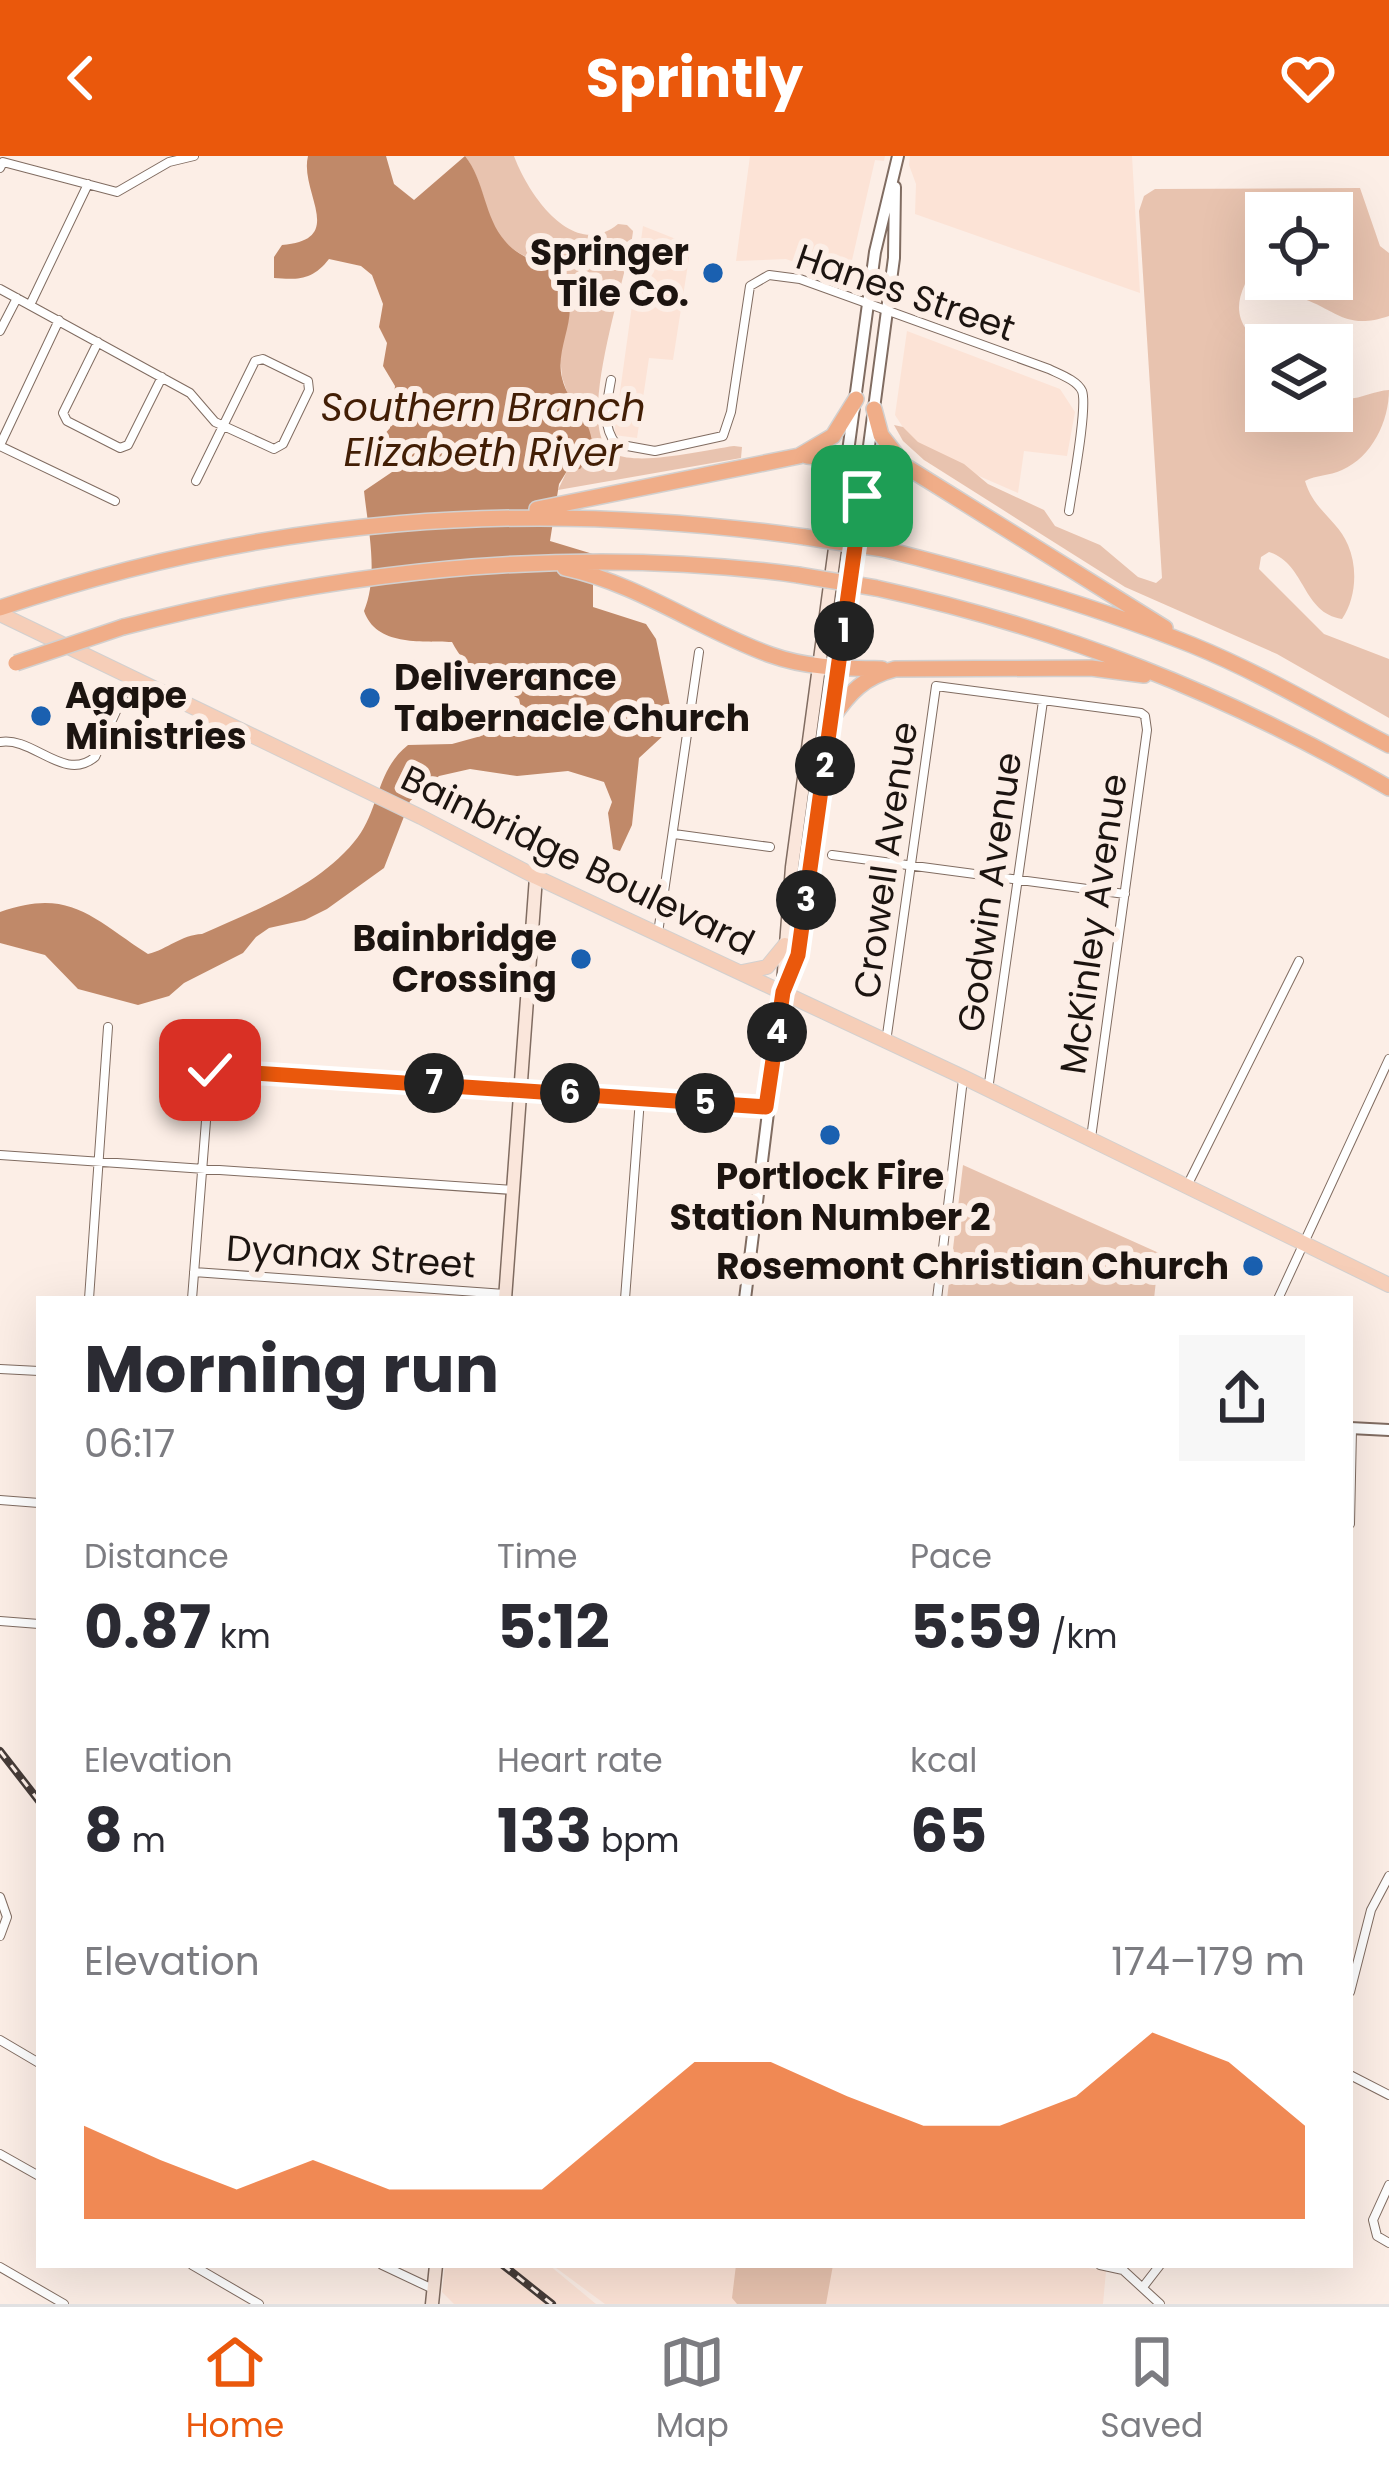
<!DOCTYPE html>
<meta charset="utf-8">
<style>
body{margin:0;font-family:Poppins,sans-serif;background:#f7f7f7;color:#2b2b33;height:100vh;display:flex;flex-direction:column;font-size:45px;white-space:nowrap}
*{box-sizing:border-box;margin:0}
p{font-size:39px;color:#7c7c81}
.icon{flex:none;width:66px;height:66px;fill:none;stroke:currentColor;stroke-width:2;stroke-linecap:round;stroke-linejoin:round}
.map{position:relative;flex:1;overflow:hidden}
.side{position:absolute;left:36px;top:1140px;width:1317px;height:972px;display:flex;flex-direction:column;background:#fff;border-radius:0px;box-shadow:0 12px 48px #0002}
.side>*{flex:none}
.controls{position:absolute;left:1245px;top:36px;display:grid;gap:24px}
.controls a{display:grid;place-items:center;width:108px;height:108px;border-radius:0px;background:#fff;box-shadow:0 12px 48px #0002;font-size:60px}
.pin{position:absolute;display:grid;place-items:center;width:102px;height:102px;color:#fff;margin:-51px;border-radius:24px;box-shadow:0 6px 18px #0006}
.km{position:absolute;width:60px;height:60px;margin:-30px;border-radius:50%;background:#222;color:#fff;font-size:33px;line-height:60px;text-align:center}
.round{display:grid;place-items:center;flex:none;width:126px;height:126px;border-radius:0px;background:#f7f7f7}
.headline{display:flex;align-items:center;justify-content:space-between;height:204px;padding:0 48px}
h1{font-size:66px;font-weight:700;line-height:90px}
.metrics{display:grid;grid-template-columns:repeat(3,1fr);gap:18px;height:204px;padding:12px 48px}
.metrics div{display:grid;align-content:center}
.metrics b{font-size:60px;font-weight:700}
.metrics small{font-size:33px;font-weight:400}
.metrics p{font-size:33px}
.chart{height:336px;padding:24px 48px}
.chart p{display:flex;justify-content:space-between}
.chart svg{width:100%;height:216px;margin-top:12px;fill:#ea580c;opacity:.7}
header{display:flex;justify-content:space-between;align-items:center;height:156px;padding:0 48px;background:#ea580c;color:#fff;font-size:54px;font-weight:700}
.dock{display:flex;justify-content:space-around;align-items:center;height:168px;border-top:3px solid #e1e1e2;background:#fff;font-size:33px;color:#7c7c81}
.dock a{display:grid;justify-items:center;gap:6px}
.dock .current{color:#ea580c}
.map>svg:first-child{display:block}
.built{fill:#fce3d6}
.green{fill:#e8c3af;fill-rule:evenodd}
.water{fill:#c08969}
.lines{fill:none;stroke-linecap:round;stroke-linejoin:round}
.minor-casing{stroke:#806c61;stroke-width:10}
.tertiary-casing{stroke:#806c61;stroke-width:14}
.secondary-casing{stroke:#806c61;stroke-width:15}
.primary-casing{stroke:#d2d0cf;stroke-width:16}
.motorway-casing{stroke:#d2d0cf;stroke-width:18}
.minor{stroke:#fff;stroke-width:8}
.tertiary{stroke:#fff;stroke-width:10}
.secondary{stroke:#fae6db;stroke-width:12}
.primary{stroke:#f6ceb8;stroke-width:14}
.motorway{stroke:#f0ad88;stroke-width:15}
.rail-casing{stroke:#463c38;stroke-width:8}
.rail{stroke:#fceee6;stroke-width:3;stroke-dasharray:9;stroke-linecap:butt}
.motorway-bridge-casing{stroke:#d2d0cf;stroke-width:18;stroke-linecap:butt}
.motorway-bridge{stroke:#f0ad88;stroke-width:15}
.route-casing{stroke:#fff;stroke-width:24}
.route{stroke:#ea580c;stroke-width:15}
.poi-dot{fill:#1a60b0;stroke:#fceee6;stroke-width:4.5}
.labels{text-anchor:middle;stroke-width:12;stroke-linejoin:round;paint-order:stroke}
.poi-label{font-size:36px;font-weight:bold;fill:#1c1410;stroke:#fceee6;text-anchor:end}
.street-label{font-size:36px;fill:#1c1410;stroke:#fceee6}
.water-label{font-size:39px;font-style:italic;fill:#421e05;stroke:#fceee6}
</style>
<header><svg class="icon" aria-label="back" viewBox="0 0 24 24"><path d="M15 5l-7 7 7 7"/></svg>Sprintly<svg class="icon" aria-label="heart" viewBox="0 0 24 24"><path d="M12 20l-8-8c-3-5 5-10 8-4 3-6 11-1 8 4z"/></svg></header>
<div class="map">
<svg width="1389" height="2148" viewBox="0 0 1389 2148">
<rect width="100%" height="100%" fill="#fceee6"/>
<path class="built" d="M750,0H885L884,5L875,4L847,126L786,103L736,105Z
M910,0H1132L1140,137L915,58L916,28L909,9Z
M643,70L691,89L673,204L649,202L637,282L614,279Z
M907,175L1060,233L1075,256L1067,300L1024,295L1018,337L917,293L895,259Z
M445,2109H549L596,2148H454L442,2136Z
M552,2109H1071L1106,2115L1103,2148H605Z"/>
<path class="green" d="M465,0H514C528,38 573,105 618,68L627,69L633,75C630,113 570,277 614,298C642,310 703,294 734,290L742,291L741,302L558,334L567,315L590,305L582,254L568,239L562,221L552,114C538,106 519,99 508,89C484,68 485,25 465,0Z
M1360,32L1380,90L1389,97V160C1347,174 1339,156 1304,143C1285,136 1264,133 1245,128C1231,158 1243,174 1266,195V255H1332V238C1351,250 1369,235 1389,234C1389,265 1372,301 1342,314C1329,320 1316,319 1305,325C1314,355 1337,363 1348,389C1358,412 1356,443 1342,463C1302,457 1306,408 1269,396L1261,401L1259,413L1324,478L1389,503V562L1277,498L1125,431L924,304L903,285L894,269L903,271L918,286L964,308L988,328L1044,354L1055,370L1100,389L1138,421L1156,427L1162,422L1139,55L1144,40L1155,33ZM1266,57H1332V123H1266Z
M963,1009L1159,1097L1154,1143H947Z
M736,2109H833L826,2148H737L732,2142Z"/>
<path class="water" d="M308,0H386L394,28L414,44L465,0C485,25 484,61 505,85C522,107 559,107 568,138C576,167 555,193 562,222C570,254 593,258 593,298L580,313L567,315L559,328L550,385L593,398V451L646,468L656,483L670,550L665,578L639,602L632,669L620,695L613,693L608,657L612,646L604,626L568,615L517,620L470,613L439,620L410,645L384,712L327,753L305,764L269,772L256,781L243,797L184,827L169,840L138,849L78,833L45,799L0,787V756C70,731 92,762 148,798C168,793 181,779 202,778C254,755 317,731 354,686C380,656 375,615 408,589L452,588L481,580L487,563L513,565L522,557L519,543C490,525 468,517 452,486C420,485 376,490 364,455C379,419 368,373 364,335L392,316L373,291L390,272L395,230L383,210L387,187L379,171L383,148L372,119L361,110L329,103C313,124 298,124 274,122V101L282,89C348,84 299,36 308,0Z"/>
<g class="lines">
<defs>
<path id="minor" d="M0,12L3,6L117,36L169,6L194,0
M0,133L190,237L215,266L274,293L283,288L309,234L308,225L263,203L255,205L196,325
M30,149L88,28
M0,175L17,142
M98,186L63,257L67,265L120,292L128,289L162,221
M611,224C607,247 601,269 616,288L655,295L723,280L731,256L750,130L769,119L800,123L1049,213C1059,218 1077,224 1082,235C1088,251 1072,334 1069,355
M0,289L59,164
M0,290L115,345
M0,586C33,580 64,627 95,601L131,523
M674,678L770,691
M832,699L1125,738
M658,777L699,496
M886,886L936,530L1141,557L1145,560L1147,574L1091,982
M988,934L1043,545
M0,999L512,1034
M1187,1030L1299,805
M194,1116L505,1138
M89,1143L108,871
M192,1143L210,914L766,951
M625,1143L640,943
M937,1143L963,923
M1278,1143L1389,903
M0,1213L39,1215
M0,1344L39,1347
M1350,1368L1352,1273
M0,1465L39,1468
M0,1741L7,1761L0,1780
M1350,1836L1371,1754L1389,1720
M0,1884L39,1907
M1350,1919L1389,1939
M0,1998L39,2020
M1389,2029L1373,2064L1377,2080L1389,2087
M192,2109L259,2148
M382,2109L433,2133
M1100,2109L1123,2114L1160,2148
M0,2111L64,2148
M1143,2131L1160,2109"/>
<path id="tertiary" d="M847,303L875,96L898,0
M867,305L894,102L895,31
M745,1143L783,835
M1350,1272L1389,1274"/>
<path id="secondary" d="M783,828L792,711L847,303
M783,835L798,799L867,305
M505,1143L536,721
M432,2148L436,2109"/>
<path id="primary" d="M0,458L421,661L536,721L963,921L1389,1129
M742,816L767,811L785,789"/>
<path id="motorway" d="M874,253L881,279L905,310L1165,472
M807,300L905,310
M537,353L799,300L833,280L856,243
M883,393C988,419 1092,449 1192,489C1261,517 1324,555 1389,589
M565,412C639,428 701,474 771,499C807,512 844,512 882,513
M876,432C1060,472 1225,537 1389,632
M0,452C266,361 527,342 805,381
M123,471C344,414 571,388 798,419
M832,562C850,536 864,521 895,513L1091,512L1144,519"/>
</defs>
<use href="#minor" class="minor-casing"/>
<use href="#tertiary" class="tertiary-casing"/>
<use href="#secondary" class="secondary-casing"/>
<use href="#primary" class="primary-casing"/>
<use href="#motorway" class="motorway-casing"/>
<use href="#minor" class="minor"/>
<use href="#tertiary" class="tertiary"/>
<use href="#secondary" class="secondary"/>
<use href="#primary" class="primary"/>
<use href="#motorway" class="motorway"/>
<defs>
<path id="rail" d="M0,1595L39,1645
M503,2109L552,2148"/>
</defs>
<use href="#rail" class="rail-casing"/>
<use href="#rail" class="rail"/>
<defs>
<path id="motorway-bridge" d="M805,381L883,393
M798,419L876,432
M16,507L123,471"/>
</defs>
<use href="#motorway-bridge" class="motorway-bridge-casing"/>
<use href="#motorway-bridge" class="motorway-bridge"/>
</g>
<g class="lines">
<defs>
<path id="route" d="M210,914L766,951L783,836L798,799L862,340"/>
</defs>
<use href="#route" class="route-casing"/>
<use href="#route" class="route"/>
</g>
<g class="poi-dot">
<circle cx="713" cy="117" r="12"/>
<circle cx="370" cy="542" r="12"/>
<circle cx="41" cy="560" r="12"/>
<circle cx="581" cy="803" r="12"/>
<circle cx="830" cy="979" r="12"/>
<circle cx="1253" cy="1110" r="12"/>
</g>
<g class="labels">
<g class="poi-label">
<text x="689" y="109">Springer<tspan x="689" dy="41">Tile Co.</tspan></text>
<text x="394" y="534" text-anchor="start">Deliverance<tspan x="394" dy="41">Tabernacle Church</tspan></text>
<text x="65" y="552" text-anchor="start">Agape<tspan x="65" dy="41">Ministries</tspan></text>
<text x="557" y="795">Bainbridge<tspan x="557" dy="41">Crossing</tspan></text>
<text x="830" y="1033" text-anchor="middle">Portlock Fire<tspan x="830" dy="41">Station Number 2</tspan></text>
<text x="1229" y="1123">Rosemont Christian Church</text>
</g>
<g class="street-label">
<text transform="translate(906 136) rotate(19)" y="13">Hanes Street</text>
<text transform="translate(578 704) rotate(26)" y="13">Bainbridge Boulevard</text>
<text transform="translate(885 704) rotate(-82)" y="13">Crowell Avenue</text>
<text transform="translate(989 736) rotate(-82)" y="13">Godwin Avenue</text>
<text transform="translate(1093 768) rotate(-82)" y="13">McKinley Avenue</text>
<text transform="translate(351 1100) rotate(4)" y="13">Dyanax Street</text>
</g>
<g class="water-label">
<text x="483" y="265">Southern Branch<tspan x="483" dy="45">Elizabeth River</tspan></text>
</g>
</g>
</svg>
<div class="controls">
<a><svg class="icon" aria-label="locate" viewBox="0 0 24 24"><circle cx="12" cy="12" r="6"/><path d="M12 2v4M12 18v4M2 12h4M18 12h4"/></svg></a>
<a><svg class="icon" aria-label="layers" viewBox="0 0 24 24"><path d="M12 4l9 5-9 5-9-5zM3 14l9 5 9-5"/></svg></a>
</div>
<div class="pin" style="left:862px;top:340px;background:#1e9e55"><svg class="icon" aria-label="arrive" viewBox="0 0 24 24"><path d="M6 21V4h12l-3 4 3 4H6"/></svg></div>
<div class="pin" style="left:210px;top:914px;background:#d93025"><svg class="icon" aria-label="check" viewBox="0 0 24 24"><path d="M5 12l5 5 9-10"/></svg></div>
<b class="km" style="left:844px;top:475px">1</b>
<b class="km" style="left:825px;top:610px">2</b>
<b class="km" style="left:806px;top:744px">3</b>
<b class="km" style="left:777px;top:876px">4</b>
<b class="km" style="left:705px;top:947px">5</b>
<b class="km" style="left:570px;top:937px">6</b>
<b class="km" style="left:434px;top:927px">7</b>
<section class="side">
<div class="headline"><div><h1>Morning run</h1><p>06:17</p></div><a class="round"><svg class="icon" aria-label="share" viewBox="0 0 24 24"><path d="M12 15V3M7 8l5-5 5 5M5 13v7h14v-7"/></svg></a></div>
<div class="metrics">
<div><p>Distance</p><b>0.87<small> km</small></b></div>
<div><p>Time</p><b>5:12</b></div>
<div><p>Pace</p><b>5:59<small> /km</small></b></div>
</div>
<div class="metrics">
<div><p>Elevation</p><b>8<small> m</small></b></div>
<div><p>Heart rate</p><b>133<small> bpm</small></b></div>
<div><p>kcal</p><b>65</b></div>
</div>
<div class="chart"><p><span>Elevation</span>174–179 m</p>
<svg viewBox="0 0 160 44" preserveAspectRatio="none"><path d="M0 44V25L10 32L20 38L30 32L40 38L50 38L60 38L70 25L80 12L90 12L100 19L110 25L120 25L130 19L140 6L150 12L160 25V44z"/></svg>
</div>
</section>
</div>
<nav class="dock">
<a class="current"><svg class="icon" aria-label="home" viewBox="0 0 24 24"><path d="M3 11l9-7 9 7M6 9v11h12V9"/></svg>Home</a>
<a><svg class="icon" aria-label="map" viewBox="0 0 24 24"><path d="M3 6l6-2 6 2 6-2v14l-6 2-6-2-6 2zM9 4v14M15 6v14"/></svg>Map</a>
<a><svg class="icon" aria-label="saved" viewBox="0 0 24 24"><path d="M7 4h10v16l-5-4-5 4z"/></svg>Saved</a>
</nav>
